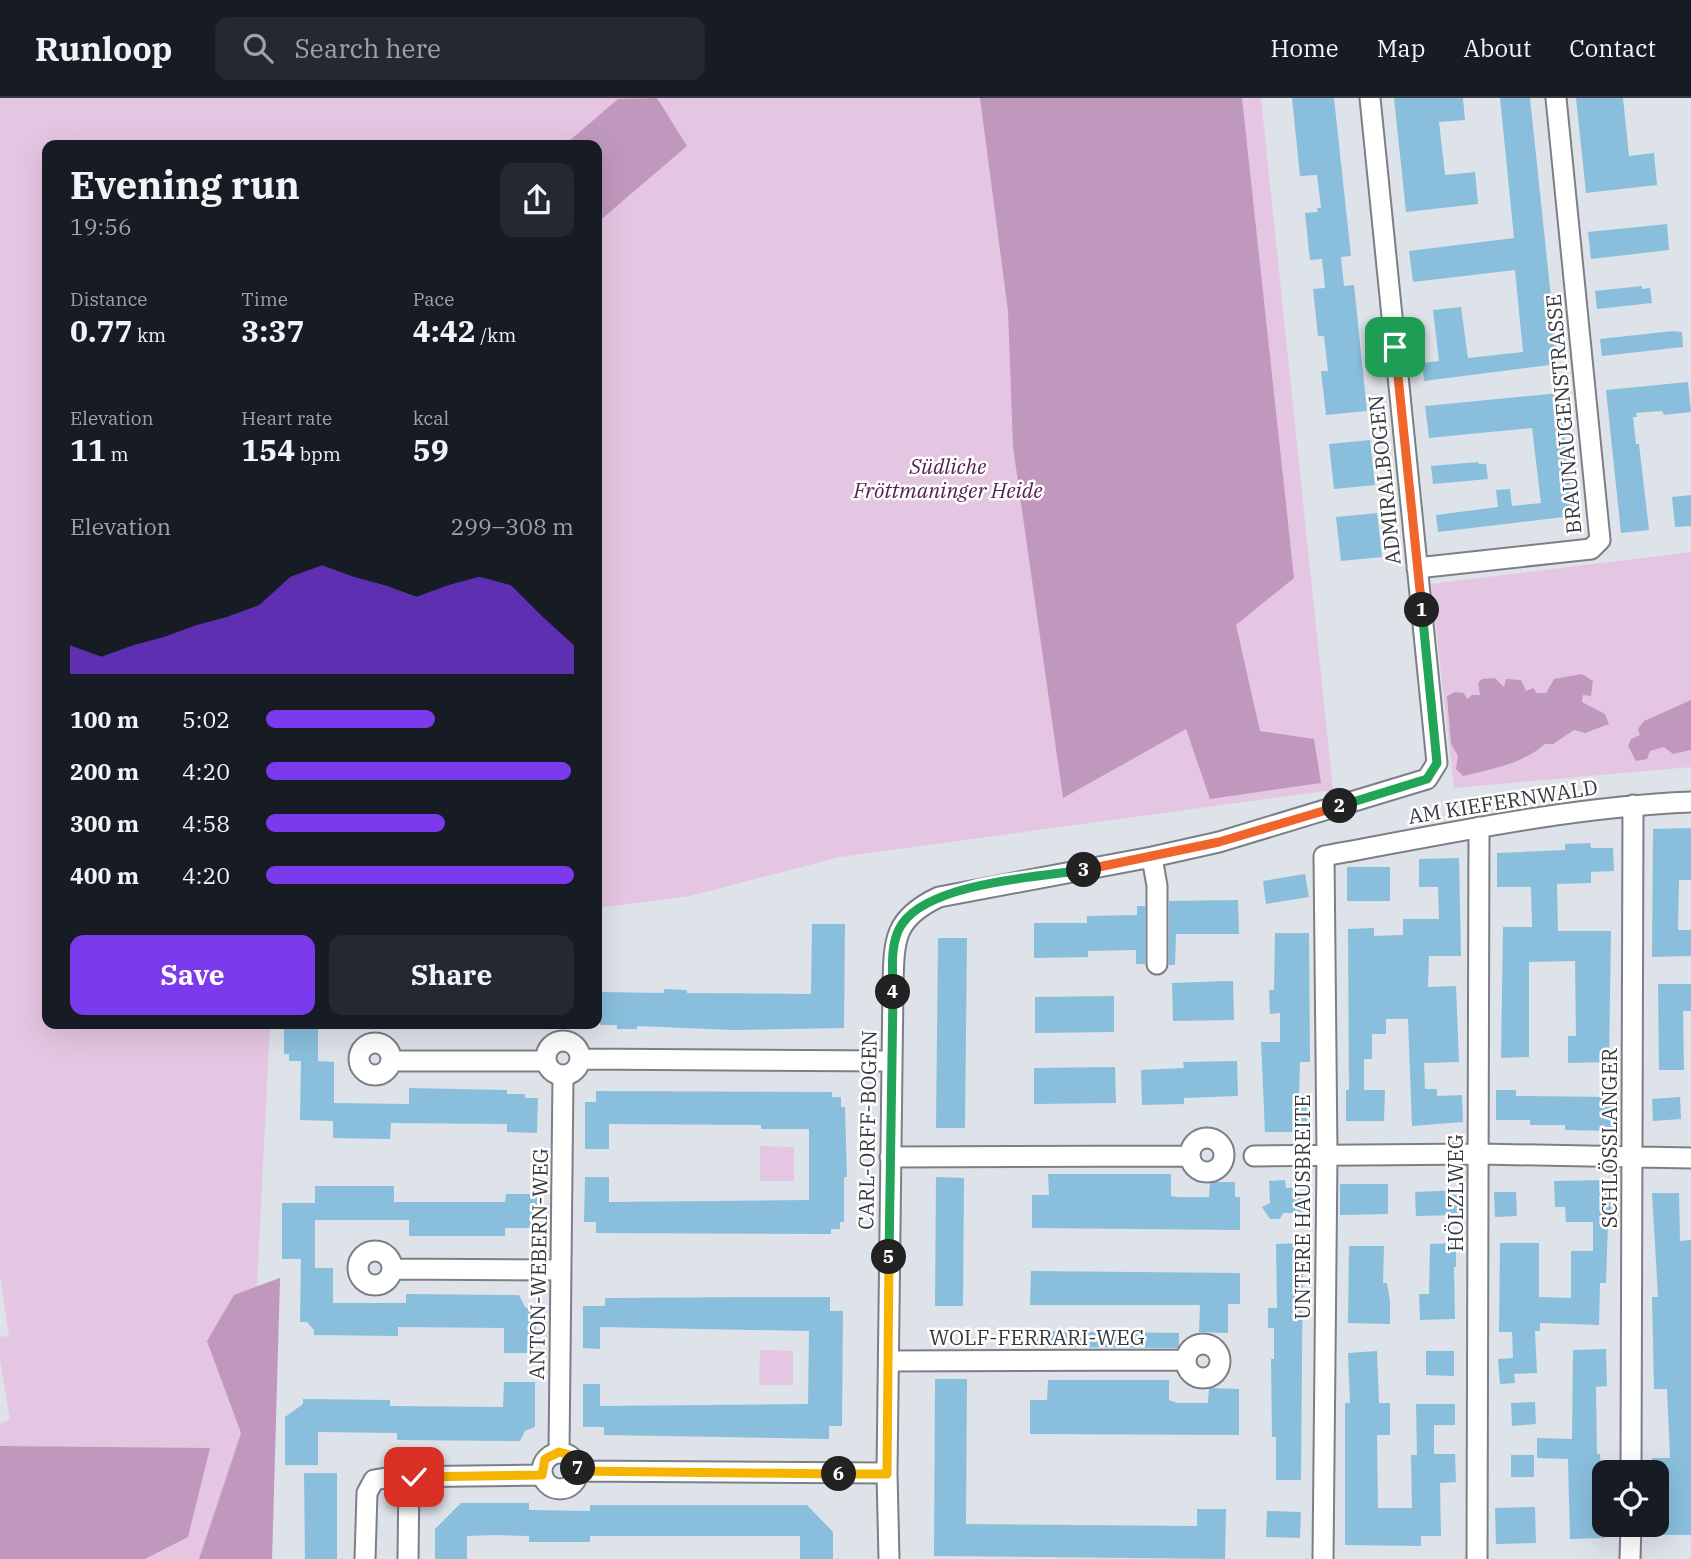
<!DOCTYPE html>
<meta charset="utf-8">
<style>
body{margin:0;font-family:"IBM Plex Serif",serif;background:#242831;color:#f1f3f6;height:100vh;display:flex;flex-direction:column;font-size:26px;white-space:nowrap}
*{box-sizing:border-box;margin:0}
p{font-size:23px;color:#9ea1a6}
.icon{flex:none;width:38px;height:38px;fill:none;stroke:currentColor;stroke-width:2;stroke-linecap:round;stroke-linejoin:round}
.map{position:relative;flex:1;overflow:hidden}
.details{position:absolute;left:42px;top:42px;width:560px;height:889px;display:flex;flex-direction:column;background:#171b24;border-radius:14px;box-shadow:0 7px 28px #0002}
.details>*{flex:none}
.tools{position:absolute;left:1592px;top:1362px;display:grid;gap:14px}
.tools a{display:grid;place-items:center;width:77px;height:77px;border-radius:14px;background:#171b24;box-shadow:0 7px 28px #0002;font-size:35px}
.pin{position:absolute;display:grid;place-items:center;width:60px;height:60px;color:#fff;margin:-30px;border-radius:14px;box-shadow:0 4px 10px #0006}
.km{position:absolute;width:35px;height:35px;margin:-18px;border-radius:50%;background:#222;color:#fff;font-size:19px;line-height:35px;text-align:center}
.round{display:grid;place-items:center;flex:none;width:74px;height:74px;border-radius:14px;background:#242831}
.head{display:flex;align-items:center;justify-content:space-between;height:119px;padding:0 28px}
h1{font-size:38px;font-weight:700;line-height:52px}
.metrics{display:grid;grid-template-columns:repeat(3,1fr);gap:10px;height:119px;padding:7px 28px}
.metrics div{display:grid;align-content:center}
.metrics b{font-size:30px;font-weight:700}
.metrics small{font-size:19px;font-weight:400}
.metrics p{font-size:19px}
.chart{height:196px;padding:14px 28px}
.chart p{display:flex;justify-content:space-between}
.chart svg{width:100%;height:126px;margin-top:7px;fill:#7c3aed;opacity:.7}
.cta{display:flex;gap:14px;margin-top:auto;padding:14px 28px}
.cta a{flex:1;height:80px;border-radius:14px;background:#7c3aed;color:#fff;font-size:28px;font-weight:700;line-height:80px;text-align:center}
.cta a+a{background:#242831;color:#f1f3f6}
ul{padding:0 28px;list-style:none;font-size:23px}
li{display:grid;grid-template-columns:112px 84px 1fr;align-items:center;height:52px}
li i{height:18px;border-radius:9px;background:#7c3aed}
header{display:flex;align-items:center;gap:42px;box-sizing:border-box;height:98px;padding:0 35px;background:#171b24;border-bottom:2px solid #363941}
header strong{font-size:33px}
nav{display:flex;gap:38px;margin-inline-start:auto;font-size:24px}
.search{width:490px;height:63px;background:#242831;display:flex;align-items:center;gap:18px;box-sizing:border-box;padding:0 24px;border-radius:14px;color:#9ea1a6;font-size:26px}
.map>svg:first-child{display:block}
.green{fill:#e5c6e2}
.forest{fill:#c198bd}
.building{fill:#89bfdd}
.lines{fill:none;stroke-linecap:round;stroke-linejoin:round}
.minor-casing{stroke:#7c7f86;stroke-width:23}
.minor{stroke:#fff;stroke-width:19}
.split-1-casing{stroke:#fff;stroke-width:14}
.split-2-casing{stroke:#fff;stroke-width:14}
.split-3-casing{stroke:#fff;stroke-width:14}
.split-4-casing{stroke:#fff;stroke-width:14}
.split-5-casing{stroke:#fff;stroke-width:14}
.split-6-casing{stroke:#fff;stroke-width:14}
.split-7-casing{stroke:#fff;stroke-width:14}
.split-8-casing{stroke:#fff;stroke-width:14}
.split-1{stroke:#f0652b;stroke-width:9}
.split-2{stroke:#22a559;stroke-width:9}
.split-3{stroke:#f0652b;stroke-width:9}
.split-4{stroke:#22a559;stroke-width:9}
.split-5{stroke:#22a559;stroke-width:9}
.split-6{stroke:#f5b400;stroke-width:9}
.split-7{stroke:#f5b400;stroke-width:9}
.split-8{stroke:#f5b400;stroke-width:9}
.labels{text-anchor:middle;stroke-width:5;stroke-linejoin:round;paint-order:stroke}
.street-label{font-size:21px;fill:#393a3d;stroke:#fff}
.park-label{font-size:21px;font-style:italic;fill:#521f4f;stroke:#fff}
</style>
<header>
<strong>Runloop</strong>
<div class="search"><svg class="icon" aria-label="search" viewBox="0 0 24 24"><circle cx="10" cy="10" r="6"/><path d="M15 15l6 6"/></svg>Search here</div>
<nav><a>Home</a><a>Map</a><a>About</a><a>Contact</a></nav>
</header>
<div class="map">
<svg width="1691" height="1461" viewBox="0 0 1691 1461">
<rect width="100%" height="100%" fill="#dee2e9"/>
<path class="green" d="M0,0H1261L1333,692L840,759L690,798L597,810V47H47V926H270L257,1188L280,1180L272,1461H0V1326L10,1321L0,1262V1238L9,1239L0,1178Z
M1691,454V669L1454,690L1431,486Z
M760,1048L794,1049V1083H760Z
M760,1252L793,1253V1287H759Z"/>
<path class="forest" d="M657,0L687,48L597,125V47H568L569,43L618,1Z
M980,0H1242L1294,480L1236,527L1260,633L1314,641L1321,685L1210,701L1186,631L1063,700L1013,349L1008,213Z
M1582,576L1593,583L1591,598L1583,597L1582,604L1605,616L1609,626L1585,635L1574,632L1553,646H1545C1522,666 1492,671 1463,678L1456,671L1458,658L1451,646L1447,598L1455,594L1464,595L1467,601L1472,597H1480L1478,585L1482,581L1495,580L1504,589L1506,581L1521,582L1526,593L1533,590L1537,595H1546L1554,581Z
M1691,602V652L1673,656L1664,649L1650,653L1647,661L1636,663L1628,648L1631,641L1640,637L1638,631L1644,623Z
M280,1180L272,1461H199L241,1335L207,1243L234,1197Z
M0,1348L210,1350L188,1439L145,1461H0Z"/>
<path class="building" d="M1292,0H1334L1351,158L1341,159L1344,188L1354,187L1367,313L1326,317L1321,273H1328L1324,238H1318L1313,191L1325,190L1322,161L1310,162L1305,115L1318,114L1317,110H1321L1317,77L1300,78Z
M1394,0H1463L1465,22L1439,24L1445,77L1475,74L1478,106L1406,114Z
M1500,0H1530L1558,266L1424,283L1422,265L1439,263L1433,212L1461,209L1468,260L1523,254L1515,172L1413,184L1409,153L1514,140Z
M1576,0H1623L1629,58L1654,55L1657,87L1586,95Z
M1667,126L1669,152L1591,161L1588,134Z
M1642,188V191L1650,190L1652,205L1597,211L1595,193Z
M1673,233L1682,234L1683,249L1602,258L1600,241Z
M1688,284L1691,314L1664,317L1662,313L1636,315L1637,319H1633L1636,346H1639L1649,432L1621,435L1606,292Z
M1560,295L1573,418L1438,434L1436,417L1498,409L1496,392L1510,391L1512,408L1541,405L1532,330L1429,340L1425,308Z
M1370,342L1375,387L1334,391L1329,346Z
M1478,364L1479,366H1486L1488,381L1433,386L1431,368Z
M1691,397V428L1675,429L1672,399Z
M1377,415L1382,459L1341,463L1336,419Z
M1691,730V782H1679L1678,832H1691V858L1652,859L1653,731Z
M1590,745L1591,750H1613L1614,773L1591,774V785L1557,786L1558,833H1611L1609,964L1568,965V938H1576L1575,863L1529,864V959L1501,960L1503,829H1532L1531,789H1497V755L1565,752V746Z
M1459,760L1461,858H1429L1428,889L1456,888L1459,964L1424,965L1425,991H1437V998L1462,997L1463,1024L1412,1028L1408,921H1386V936H1372V961H1364V992H1385L1384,1023H1346V992H1349L1348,831L1374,830V838L1403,837V821H1439L1438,789H1419V761Z
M1347,769H1390V803H1347Z
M1305,776L1309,799L1266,806L1263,783Z
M1238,802L1239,836H1176L1175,867H1169V803Z
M1137,808H1145V866H1136V852L1088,853V859L1034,860V825H1087V818L1137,817Z
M812,826H845L844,930L732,932L637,928V931H617V927H600V894L664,895V891L687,892V895L811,896Z
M1275,835H1309L1310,964H1300L1299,997H1309L1310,1024H1295V1034H1265L1261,944H1280V915L1270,916L1269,892H1274Z
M938,840H967L965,1030H936Z
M1226,883H1233L1234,922L1173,923L1172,885Z
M1658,886H1691V913H1683L1684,972H1659Z
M1114,898V934L1035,935V899Z
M284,926H318V963L334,964V1005L409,1006V990L507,992V996H525V1000H538L537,1035L507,1034V1026L391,1025L390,1041L333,1040V1023L300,1022L301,963H289V956H284Z
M1237,963L1238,998L1184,1000V1006L1142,1007L1141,972L1184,970L1183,964Z
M1115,969L1116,1005L1034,1006V970Z
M1496,992H1516V998L1613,999V1033L1565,1032V1027H1530V1022H1496Z
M596,993L832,994V999H841V1009H845L847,1079H844V1124H840V1131H831V1136L596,1135V1124H584L585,1079H609V1104L809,1102V1031H761V1027L609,1026V1051H585V1004H596Z
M1680,999L1681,1021L1653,1023L1652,1001Z
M1048,1076H1171V1098L1178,1099H1209L1210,1084H1235V1099H1240V1132L1032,1130V1097H1049Z
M936,1079L964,1080L963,1208H935Z
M1285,1082L1286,1090L1297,1089V1094H1308V1115H1283L1280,1121H1270L1262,1109L1270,1105L1269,1083Z
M1611,1082V1124H1608L1606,1185H1600L1599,1227L1540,1225V1233H1535L1537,1275L1514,1276L1515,1285L1500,1286L1498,1261L1513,1260L1512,1234H1499L1500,1145H1539V1199L1571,1200V1153H1593V1124H1566L1565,1109H1555L1554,1083Z
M1340,1086H1388V1116L1340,1117Z
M315,1088H394V1104H505L506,1096H537V1130H505V1138H409V1122H315V1170H333V1205H406V1196L519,1197L525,1209L536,1215V1255H504V1230L398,1229V1238L314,1237V1232L307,1224H300L301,1161H282V1105H315Z
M1460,1092L1461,1117L1416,1118L1415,1094Z
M1494,1094H1516L1517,1118L1495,1119Z
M1652,1095H1679L1680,1143L1691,1142V1437H1657V1374H1652V1360H1670L1667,1291H1654L1652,1199H1658Z
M1303,1145L1301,1382H1276V1339H1272L1271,1261H1274V1230H1268V1210H1277L1276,1146Z
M1456,1145V1169H1454L1455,1221L1420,1222L1419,1196H1429L1430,1146Z
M1349,1148H1384L1383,1185H1387L1390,1203V1226L1348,1225Z
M1031,1173L1240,1175V1206H1228V1235L1199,1234L1200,1207H1030Z
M760,1199H830V1213H843L842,1328H829V1341L604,1337V1329H583V1286H600V1308L808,1306L809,1233L600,1229V1251L583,1250V1208H605V1200Z
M1033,1233L1179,1235V1250L1032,1249Z
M1606,1251L1607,1288L1596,1289L1597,1356H1600L1605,1440L1570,1441L1568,1361L1537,1360V1340L1572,1341L1573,1252Z
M1377,1253L1379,1305H1390V1337H1377L1378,1410H1412L1411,1357H1417L1416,1306H1455V1327H1434V1356H1455L1456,1384L1440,1385L1441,1438H1421V1448L1345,1447V1305H1350L1348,1255Z
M1426,1253H1454V1278L1426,1277Z
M935,1281H967L966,1426L1197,1428V1411H1226L1225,1461L934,1458Z
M1048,1282H1169V1302L1177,1305H1208L1209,1290L1239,1291V1337L1030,1336V1302H1047Z
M504,1284H535V1329L525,1333L520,1343L397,1342V1335L318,1334V1367H285V1319L303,1306V1301L390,1302V1308L503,1309Z
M1535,1304L1536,1326L1512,1328L1511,1305Z
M1511,1357H1534V1379H1511Z
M304,1375H337V1461H305Z
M461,1405H529V1412L590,1413V1407H807L833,1434V1461H800V1438H590V1444H529V1438L495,1437L467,1438V1461H435V1431Z
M1535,1409L1536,1445L1496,1446L1495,1410Z
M1267,1413L1301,1414L1300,1440L1266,1439Z"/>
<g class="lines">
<defs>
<path id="minor" d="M1417,470L1591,451L1600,442L1556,0
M1152,759L1157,788V866
M546 960a17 17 0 1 1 34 0a17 17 0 1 1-34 0Z
M359 961a16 16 0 1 1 32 0a16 16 0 1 1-32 0Z
M581,961L891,963
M391,963H546
M1190 1057a17 17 0 1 1 34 0a17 17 0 1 1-34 0Z
M1254,1058L1479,1056L1691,1060
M890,1059L1190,1058
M358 1170a17 17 0 1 1 34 0a17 17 0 1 1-34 0Z
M392,1171L561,1172
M1186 1263a17 17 0 1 1 34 0a17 17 0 1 1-34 0Z
M889,1263L1186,1262
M559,1354L563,978
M542 1373a18 18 0 1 1 36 0a18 18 0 1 1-36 0Z
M578,1373L887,1375
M1631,1374L1633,707
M365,1461L367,1395L374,1382L392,1379L542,1377
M408,1461L409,1379
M889,1461L887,1375L893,887C894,841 894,820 939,799L1152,759L1219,744L1427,681L1437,665L1370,0
M1323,1461L1327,1056L1324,758C1445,736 1568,709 1691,704
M1477,1461L1479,729
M1630,1461L1631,1426"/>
</defs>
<use href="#minor" class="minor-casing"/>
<use href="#minor" class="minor"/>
</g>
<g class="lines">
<defs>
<path id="split-1" d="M1395,249L1422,512"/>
<path id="split-2" d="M1340,708L1427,681L1437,665L1422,512"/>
<path id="split-3" d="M1084,772L1219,744L1340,708"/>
<path id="split-4" d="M893,894C893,873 889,845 902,826C930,785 1036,779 1084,772"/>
<path id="split-5" d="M889,1159L893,894"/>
<path id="split-6" d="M839,1376H887L889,1159"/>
<path id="split-7" d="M578,1370V1373L839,1376"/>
<path id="split-8" d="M414,1379L542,1377L545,1361L559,1354L570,1357L578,1370"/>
</defs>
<use href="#split-1" class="split-1-casing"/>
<use href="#split-2" class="split-2-casing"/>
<use href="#split-3" class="split-3-casing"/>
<use href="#split-4" class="split-4-casing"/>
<use href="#split-5" class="split-5-casing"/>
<use href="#split-6" class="split-6-casing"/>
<use href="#split-7" class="split-7-casing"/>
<use href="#split-8" class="split-8-casing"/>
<use href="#split-1" class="split-1"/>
<use href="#split-2" class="split-2"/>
<use href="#split-3" class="split-3"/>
<use href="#split-4" class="split-4"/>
<use href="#split-5" class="split-5"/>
<use href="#split-6" class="split-6"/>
<use href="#split-7" class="split-7"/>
<use href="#split-8" class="split-8"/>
</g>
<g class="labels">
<g class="street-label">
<text transform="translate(1564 316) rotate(-95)" y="7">BRAUNAUGENSTRASSE</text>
<text transform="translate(1385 382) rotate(-96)" y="7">ADMIRALBOGEN</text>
<text transform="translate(1503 704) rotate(-9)" y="7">AM KIEFERNWALD</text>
<text transform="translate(868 1032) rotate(-89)" y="7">CARL-ORFF-BOGEN</text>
<text transform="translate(1610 1040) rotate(-90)" y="7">SCHLÖSSLANGER</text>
<text transform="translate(1456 1095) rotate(-90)" y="7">HÖLZLWEG</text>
<text transform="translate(1303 1109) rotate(-90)" y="7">UNTERE HAUSBREITE</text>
<text transform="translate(539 1166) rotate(-89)" y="7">ANTON-WEBERN-WEG</text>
<text x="1037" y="1247">WOLF-FERRARI-WEG</text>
</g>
<g class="park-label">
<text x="948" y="376">Südliche<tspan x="948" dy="24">Fröttmaninger Heide</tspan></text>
</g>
</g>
</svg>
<div class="tools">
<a><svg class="icon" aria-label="locate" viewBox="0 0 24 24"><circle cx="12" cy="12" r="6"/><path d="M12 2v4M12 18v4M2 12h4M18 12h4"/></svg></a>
</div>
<div class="pin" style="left:1395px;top:249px;background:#1e9e55"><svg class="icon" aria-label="arrive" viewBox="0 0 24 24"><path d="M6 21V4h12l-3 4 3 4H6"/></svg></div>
<div class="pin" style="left:414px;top:1379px;background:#d93025"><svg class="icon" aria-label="check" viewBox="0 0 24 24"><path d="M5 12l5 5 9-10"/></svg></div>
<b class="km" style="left:1422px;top:512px">1</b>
<b class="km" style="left:1340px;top:708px">2</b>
<b class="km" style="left:1084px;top:772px">3</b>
<b class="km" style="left:893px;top:894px">4</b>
<b class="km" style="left:889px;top:1159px">5</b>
<b class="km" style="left:839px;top:1376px">6</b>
<b class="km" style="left:578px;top:1370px">7</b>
<section class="details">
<div class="head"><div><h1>Evening run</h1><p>19:56</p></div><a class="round"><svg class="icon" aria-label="share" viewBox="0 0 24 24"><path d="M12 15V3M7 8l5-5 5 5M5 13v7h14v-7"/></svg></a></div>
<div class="metrics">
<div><p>Distance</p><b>0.77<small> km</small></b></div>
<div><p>Time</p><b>3:37</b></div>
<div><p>Pace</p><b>4:42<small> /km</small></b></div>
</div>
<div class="metrics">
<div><p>Elevation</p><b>11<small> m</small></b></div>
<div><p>Heart rate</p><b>154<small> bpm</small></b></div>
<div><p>kcal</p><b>59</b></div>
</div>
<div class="chart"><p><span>Elevation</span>299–308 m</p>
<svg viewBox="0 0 160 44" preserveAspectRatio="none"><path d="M0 44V34L10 38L20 34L30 31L40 27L50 24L60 20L70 10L80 6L90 10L100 13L110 17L120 13L130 10L140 13L150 24L160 34V44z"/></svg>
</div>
<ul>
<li><b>100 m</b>5:02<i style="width:55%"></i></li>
<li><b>200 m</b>4:20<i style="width:99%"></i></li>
<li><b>300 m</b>4:58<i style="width:58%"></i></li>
<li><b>400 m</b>4:20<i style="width:100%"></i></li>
</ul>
<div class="cta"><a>Save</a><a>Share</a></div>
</section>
</div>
